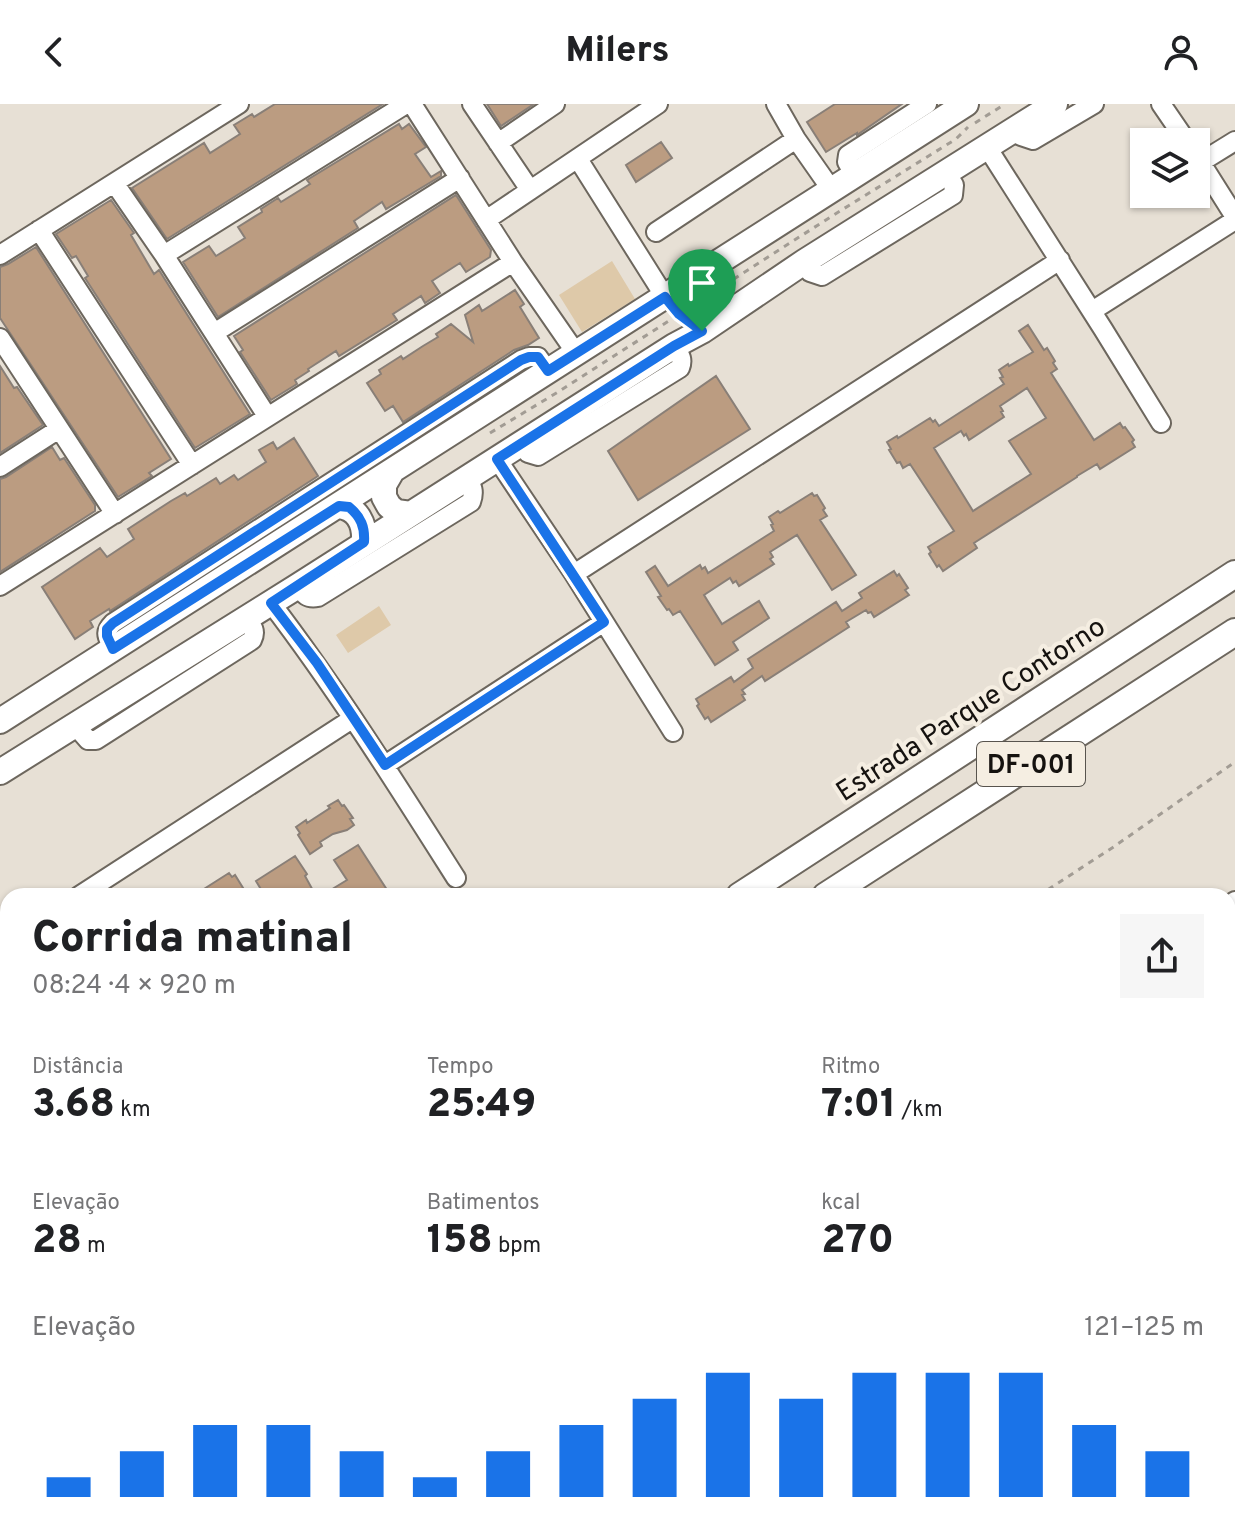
<!DOCTYPE html>
<html lang="pt">
<meta charset="utf-8">
<style>
body{margin:0;font-family:Overpass,sans-serif;background:#f6f6f6;color:#202124;height:100vh;display:flex;flex-direction:column;font-size:30px;white-space:nowrap}
*{box-sizing:border-box;margin:0}
p{font-size:26px;color:#757577}
.icon{flex:none;width:44px;height:44px;fill:none;stroke:currentColor;stroke-width:2;stroke-linecap:round;stroke-linejoin:round}
.map{position:relative;flex:1;overflow:hidden}
.sheet{position:absolute;left:0px;top:784px;width:1236px;height:650px;display:flex;flex-direction:column;background:#fff;border-radius:24px 24px 0 0;box-shadow:0 2px 6px #0004}
.sheet>*{flex:none}
.tools{position:absolute;left:1130px;top:24px;display:grid;gap:16px}
.tools a{display:grid;place-items:center;width:80px;height:80px;border-radius:0px;background:#fff;box-shadow:0 2px 6px #0004;font-size:40px}
.pin{position:absolute;display:grid;place-items:center;width:68px;height:68px;color:#fff;margin:-82px -34px;border-radius:50% 50% 50% 0;rotate:-45deg;box-shadow:0 0 8px #0007}
.pin .icon{rotate:45deg}
.round{display:grid;place-items:center;flex:none;width:84px;height:84px;border-radius:0px;background:#f6f6f6}
.overview{display:flex;align-items:center;justify-content:space-between;height:136px;padding:0 32px}
h1{font-size:44px;font-weight:800;line-height:60px}
.stats{display:grid;grid-template-columns:repeat(3,1fr);gap:12px;height:136px;padding:8px 32px}
.stats div{display:grid;align-content:center}
.stats b{font-size:40px;font-weight:800}
.stats small{font-size:22px;font-weight:400}
.stats p{font-size:22px}
.chart{height:224px;padding:16px 32px}
.chart p{display:flex;justify-content:space-between}
.chart svg{width:100%;height:144px;margin-top:8px;stroke:#1a73e8;stroke-width:6}
header{display:flex;justify-content:space-between;align-items:center;height:104px;padding:0 32px;background:#fff;font-size:36px;font-weight:800}
.map>svg:first-child{display:block}
.green{fill:#dec9a9}
.building{fill:#bb9c81;stroke:#897f77;stroke-width:2;fill-rule:evenodd}
.lines{fill:none;stroke-linecap:round;stroke-linejoin:round}
.minor-casing{stroke:#6d675e;stroke-width:22}
.major-casing{stroke:#6d675e;stroke-width:28}
.highway-casing{stroke:#6d675e;stroke-width:30}
.path{stroke:#a29c94;stroke-width:3;stroke-dasharray:6 6;stroke-linecap:butt}
.minor{stroke:#fff;stroke-width:18}
.major{stroke:#fff;stroke-width:24}
.highway{stroke:#fff;stroke-width:26}
.route-casing{stroke:#fff;stroke-width:16}
.route{stroke:#1a73e8;stroke-width:10}
.labels{text-anchor:middle;stroke-width:8;stroke-linejoin:round;paint-order:stroke}
.shield{fill:#f5eee2;stroke:#58544e;stroke-width:2}
.shield-label{font-size:26px;font-weight:bold;fill:#15120f}
.street-label{font-size:28px;fill:#15120f;stroke:#f5eee2}
</style>
<header><svg class="icon" aria-label="back" viewBox="0 0 24 24"><path d="M15 5l-7 7 7 7"/></svg>Milers<svg class="icon" aria-label="person" viewBox="0 0 24 24"><circle cx="12" cy="8" r="4"/><path d="M4 21q1-7 8-7t8 7"/></svg></header>
<div class="map">
<svg width="1235" height="1433" viewBox="0 0 1235 1433">
<rect width="100%" height="100%" fill="#e7e0d5"/>
<path class="green" d="M612,157L635,195L582,228L559,191Z
M379,502L391,521L348,549L336,531Z"/>
<path class="building" d="M275,0H383L167,135L132,84L204,39L210,49L240,30L234,21L252,10L254,13Z
M487,0H534L501,22Z
M835,0H902L857,31V29L826,48L807,18Z
M399,20L402,25L409,20L426,43L415,50L431,73L441,67V72L386,105L382,98L354,117L358,124L218,213L183,158L209,142L216,152L245,134L238,123L262,108L261,105L278,94L281,98L310,80L307,76Z
M661,38L672,54L636,78L626,61Z
M456,91L491,146L490,153L466,168L460,159L432,177L440,189L425,199L421,192L393,210L397,216L339,252L336,247L308,265L309,267L295,276L297,280L271,296L240,248L243,246L234,232Z
M111,96L134,129L131,131L154,170L159,166L250,310L195,344L85,174L88,172L76,152L72,154L56,130Z
M36,143L171,355L149,369L152,372L118,393L0,214V163L8,160Z
M515,186L524,200L520,203L539,234L528,241L514,246L403,318L393,302L385,307L367,279L381,270L379,266L401,252L403,255L423,242L438,233L436,230L451,220L473,238L465,211L479,201L482,207Z
M1028,221L1044,246L1047,244L1055,257L1053,259L1057,265L1051,269L1094,336L1120,319L1123,324L1125,323L1134,336L1132,338L1135,343L1100,365L1097,360L1077,372V373L974,439L977,444L943,467L939,461L937,463L929,450L931,448L928,443L954,427L910,360L903,364L900,358L897,359L889,346L891,345L887,338L897,332L898,334L930,314L933,318L935,316L939,322L1004,280L1000,274L1003,273L999,266L1008,260L1009,262L1033,248L1019,227ZM1027,284L1046,314L1009,337L1031,370L973,407L934,344L961,327L964,332L966,330L969,336L1004,313L1001,308L1003,307L1000,302Z
M0,262L14,284L17,283L43,321L0,349Z
M716,272L750,325L638,396L608,347Z
M294,334L318,372L110,507L109,505L90,517L93,523L75,535L42,483L100,444L107,453L134,435L128,425L171,397L185,389L187,392L216,374L220,380L234,371L238,376L266,358L259,346L273,338L277,345Z
M52,343L60,356L64,354L95,401V407L0,468V375L6,373Z
M812,389L814,392L817,391L825,404L823,406L827,412L820,416L856,471L832,486L797,431L770,448L773,453L770,455L774,460L739,482L736,477L733,479L730,474L704,491L722,520L759,497L769,514L733,538L738,546L715,561L680,507L673,511L669,505L667,506L658,493L661,492L646,468L655,462L668,482L700,461L702,465L705,463L708,469L774,427L771,421L773,420L769,413L778,407L780,409Z
M894,467L897,472L899,470L908,484L905,486L909,491L874,513L871,508L868,509L866,506L846,518L849,523L765,577L762,572L742,586L745,590L742,591L745,596L711,618L708,613L705,615L697,602L699,600L696,595L731,573L734,578L753,564L748,555L836,498L842,507L862,494L859,489Z
M338,696L342,702L344,701L353,714L350,715L354,721L347,726L333,730L320,738L322,742L310,750L298,731L300,729L296,723L306,716L307,719L330,704L328,702Z
M358,741L391,792H321L347,776L334,756Z
M295,752L307,770L305,772L316,792H265L256,777Z
M229,769L232,773L235,771L248,792H193Z"/>
<g class="lines">
<defs>
<path id="minor" d="M412,0L513,158L576,249
M472,0L530,86
M776,0L796,35L831,85
M1161,0L1187,38
M1017,23L1021,32L1033,36L1094,0
M498,39L555,0
M987,43L1103,225L1161,319
M1196,51L1235,113
M578,55L665,193
M1201,58L1235,37
M854,70L847,58L848,51L927,0
M115,80L164,151L267,312
M486,116L658,0
M39,126L192,361
M656,128L796,35
M0,151L239,0
M164,151L406,0
M804,158L810,168L822,172L953,91L954,81L946,69
M1092,207L1235,116
M214,229L460,74
M0,234L115,410
M521,339L528,349L538,352L680,264C684,254 679,250 674,242
M497,355L574,470L673,628
M0,363L59,325
M574,470L1060,156
M0,482L513,158
M298,482C304,491 307,495 318,493L471,398C475,387 472,382 467,373
M271,499C338,587 397,681 456,774
M113,545C108,533 103,529 113,519L521,256L529,253H538L548,267
M74,620L88,636H96L252,536C257,526 252,522 245,514
M385,661L604,518
M79,792L352,615
M1228,802L1235,797
M0,844L8,838
M1228,897L1235,908
M1228,967L1235,963
M1228,1289L1235,1299
M0,1352L8,1350
M97,1426L102,1433
M500,1426L505,1433
M636,1426L640,1433
M835,1426L840,1433
M1201,1426L1205,1433
M75,1433L86,1426
M166,1433L176,1426
M352,1433L363,1426
M560,1433L572,1426
M758,1433L769,1426
M942,1433L952,1426
M1122,1433L1133,1426"/>
<path id="major" d="M391,369L384,381V393L389,402L396,408L411,410
M339,402C358,404 365,420 364,438
M0,617L966,0
M0,668L298,482L674,242L702,227L804,158L1055,0
M0,1254H8
M0,1311L8,1319"/>
<path id="highway" d="M740,792L1235,470
M826,792L1235,528
M0,1278L8,1272
M0,1339L8,1334"/>
</defs>
<use href="#minor" class="minor-casing"/>
<use href="#major" class="major-casing"/>
<use href="#highway" class="highway-casing"/>
<path class="path" d="M975,19L1005,0
M490,329L558,288L832,112L956,35L968,23
M1038,792L1112,744L1235,658"/>
<use href="#minor" class="minor"/>
<use href="#major" class="major"/>
<use href="#highway" class="highway"/>
</g>
<g class="lines">
<defs>
<path id="route" d="M665,193L679,210L702,227L674,242L497,355L604,518L385,661L317,559L271,499L364,438C365,423 361,413 349,403L339,402L113,545L107,532V525L113,519L521,256L529,253H538L548,267Z"/>
</defs>
<use href="#route" class="route-casing"/>
<use href="#route" class="route"/>
</g>
<g class="labels">
<rect class="shield" x="977" y="638" width="108" height="44" rx="6"/>
<g class="shield-label">
<text x="1031" y="669">DF-001</text>
</g>
<g class="street-label">
<text transform="translate(970 604) rotate(-33)" y="10">Estrada Parque Contorno</text>
</g>
</g>
</svg>
<div class="tools">
<a><svg class="icon" aria-label="layers" viewBox="0 0 24 24"><path d="M12 4l9 5-9 5-9-5zM3 14l9 5 9-5"/></svg></a>
</div>
<div class="pin" style="left:702px;top:227px;background:#1e9e55"><svg class="icon" aria-label="arrive" viewBox="0 0 24 24"><path d="M6 21V4h12l-3 4 3 4H6"/></svg></div>
<section class="sheet">
<div class="overview"><div><h1>Corrida matinal</h1><p>08:24 · 4 × 920 m</p></div><a class="round"><svg class="icon" aria-label="share" viewBox="0 0 24 24"><path d="M12 15V3M7 8l5-5 5 5M5 13v7h14v-7"/></svg></a></div>
<div class="stats">
<div><p>Distância</p><b>3.68<small> km</small></b></div>
<div><p>Tempo</p><b>25:49</b></div>
<div><p>Ritmo</p><b>7:01<small> /km</small></b></div>
</div>
<div class="stats">
<div><p>Elevação</p><b>28<small> m</small></b></div>
<div><p>Batimentos</p><b>158<small> bpm</small></b></div>
<div><p>kcal</p><b>270</b></div>
</div>
<div class="chart"><p><span>Elevação</span>121–125 m</p>
<svg viewBox="0 0 160 44" preserveAspectRatio="none"><path d="M5 44V38M15 44V30M25 44V22M35 44V22M45 44V30M55 44V38M65 44V30M75 44V22M85 44V14M95 44V6M105 44V14M115 44V6M125 44V6M135 44V6M145 44V22M155 44V30"/></svg>
</div>
</section>
</div>
